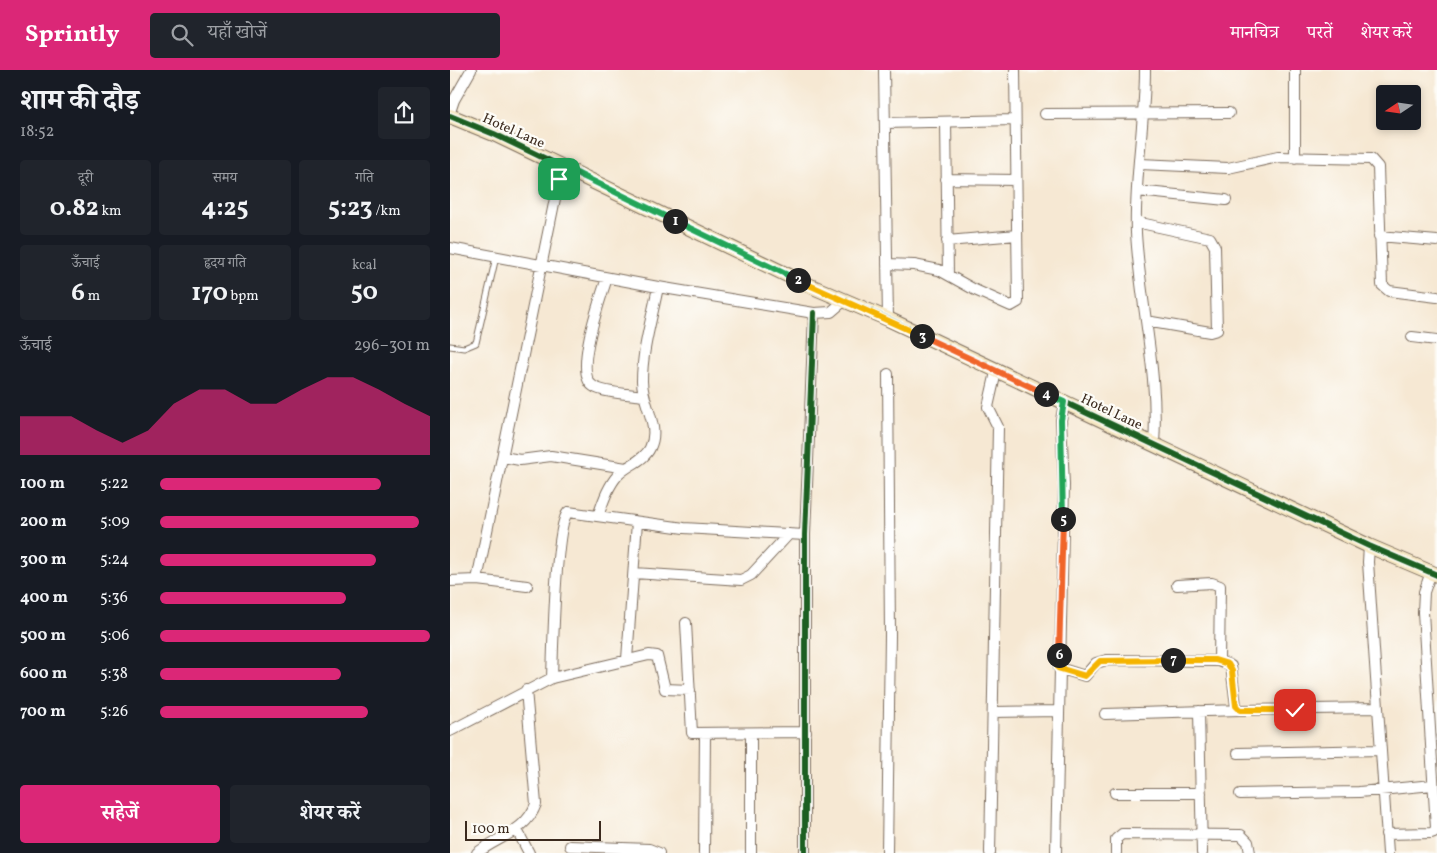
<!DOCTYPE html>
<html lang="hi">
<meta charset="utf-8">
<style>
body{margin:0;font-family:Vollkorn,"Noto Serif Devanagari",serif;background:#20242c;color:#f1f3f6;height:100vh;display:flex;flex-direction:column;font-size:19px;white-space:nowrap}
*{box-sizing:border-box;margin:0}
p{font-size:16px;color:#9ea1a6}
.icon{flex:none;width:28px;height:28px;fill:none;stroke:currentColor;stroke-width:2;stroke-linecap:round;stroke-linejoin:round}
.map{position:relative;flex:1;overflow:hidden}
.side{display:flex;flex-direction:column;background:#171b24;width:450px}
.side>*{flex:none}
.needle{width:32px;rotate:257deg}
.fabs{position:absolute;left:926px;top:15px;display:grid;gap:10px}
.fabs a{display:grid;place-items:center;width:45px;height:45px;border-radius:5px;background:#171b24;box-shadow:0 2px 8px #0003;font-size:25px}
.scale{position:absolute;left:15px;bottom:12px;width:136px;box-sizing:border-box;padding-left:5px;border:2px solid #3b2a1e;border-top:0;font-size:14px;line-height:18px;white-space:nowrap;color:#3b2a1e;-webkit-text-stroke:4px #fdfcf7;paint-order:stroke}
.pin{position:absolute;display:grid;place-items:center;width:42px;height:42px;color:#fff;margin:-21px;border-radius:10px;box-shadow:0 2px 8px #0006}
.km{position:absolute;width:25px;height:25px;margin:-12px;border-radius:50%;background:#222;color:#fff;font-size:14px;line-height:25px;text-align:center}
.round{display:grid;place-items:center;flex:none;width:52px;height:52px;border-radius:5px;background:#20242c}
.summary{display:flex;align-items:center;justify-content:space-between;height:85px;padding:0 20px}
h1{font-size:28px;font-weight:700;line-height:38px}
.stats{display:grid;grid-template-columns:repeat(3,1fr);gap:8px;height:85px;padding:5px 20px}
.stats div{display:grid;align-content:center;border-radius:5px;background:#20242c;text-align:center}
.stats b{font-size:25px;font-weight:700}
.stats small{font-size:14px;font-weight:400}
.stats p{font-size:14px}
.chart{height:140px;padding:10px 20px}
.chart p{display:flex;justify-content:space-between}
.chart svg{width:100%;height:90px;margin-top:5px;fill:#db2777;opacity:.7}
.button{display:flex;gap:10px;margin-top:auto;padding:10px 20px}
.button a{flex:1;height:58px;border-radius:5px;background:#db2777;color:#fff;font-size:20px;font-weight:700;line-height:58px;text-align:center}
.button a+a{background:#20242c;color:#f1f3f6}
ul{padding:0 20px;list-style:none;font-size:16px}
li{display:grid;grid-template-columns:80px 60px 1fr;align-items:center;height:38px}
li i{height:12px;border-radius:6px;background:#db2777}
header{display:flex;align-items:center;gap:30px;box-sizing:border-box;height:70px;padding:0 25px;background:#db2777;color:#fff}
header strong{font-size:24px}
nav{display:flex;gap:28px;margin-inline-start:auto;font-size:18px}
.search{width:350px;height:45px;background:#20242c;display:flex;align-items:center;gap:12px;box-sizing:border-box;padding:0 18px;border-radius:5px;color:#9ea1a6;font-size:19px}
main{display:flex;flex:1;min-height:0}
.map>svg:first-child{display:block}
.lines{fill:none;stroke-linecap:round;stroke-linejoin:round}
.lane-casing{stroke:#7c6c5d;stroke-width:7}
.street-casing{stroke:#7c6c5d;stroke-width:12}
.secondary-casing{stroke:#7c6c5d;stroke-width:16}
.lane{stroke:#fff;stroke-width:5}
.street{stroke:#fff;stroke-width:10}
.secondary{stroke:#f7e8c3;stroke-width:14}
.cycleway-casing{stroke:#fdfcf7;stroke-width:9}
.cycleway{stroke:#1b5e20;stroke-width:6}
.split-1-casing{stroke:#fff;stroke-width:10}
.split-2-casing{stroke:#fff;stroke-width:10}
.split-3-casing{stroke:#fff;stroke-width:10}
.split-4-casing{stroke:#fff;stroke-width:10}
.split-5-casing{stroke:#fff;stroke-width:10}
.split-6-casing{stroke:#fff;stroke-width:10}
.split-7-casing{stroke:#fff;stroke-width:10}
.split-8-casing{stroke:#fff;stroke-width:10}
.split-1{stroke:#22a559;stroke-width:6}
.split-2{stroke:#22a559;stroke-width:6}
.split-3{stroke:#f5b400;stroke-width:6}
.split-4{stroke:#f0652b;stroke-width:6}
.split-5{stroke:#22a559;stroke-width:6}
.split-6{stroke:#f0652b;stroke-width:6}
.split-7{stroke:#f5b400;stroke-width:6}
.split-8{stroke:#f5b400;stroke-width:6}
.labels{text-anchor:middle;stroke-width:4.5;stroke-linejoin:round;paint-order:stroke}
.street-label{font-size:14px;fill:#3b2a1e;stroke:#fdfcf7}
</style>
<header>
<strong>Sprintly</strong>
<div class="search"><svg class="icon" aria-label="search" viewBox="0 0 24 24"><circle cx="10" cy="10" r="6"/><path d="M15 15l6 6"/></svg>यहाँ खोजें</div>
<nav><a>मानचित्र</a><a>परतें</a><a>शेयर करें</a></nav>
</header>
<main>
<section class="side">
<div class="summary"><div><h1>शाम की दौड़</h1><p>18:52</p></div><a class="round"><svg class="icon" aria-label="share" viewBox="0 0 24 24"><path d="M12 15V3M7 8l5-5 5 5M5 13v7h14v-7"/></svg></a></div>
<div class="stats">
<div><p>दूरी</p><b>0.82<small> km</small></b></div>
<div><p>समय</p><b>4:25</b></div>
<div><p>गति</p><b>5:23<small> /km</small></b></div>
</div>
<div class="stats">
<div><p>ऊँचाई</p><b>6<small> m</small></b></div>
<div><p>हृदय गति</p><b>170<small> bpm</small></b></div>
<div><p>kcal</p><b>50</b></div>
</div>
<div class="chart"><p><span>ऊँचाई</span>296–301 m</p>
<svg viewBox="0 0 160 44" preserveAspectRatio="none"><path d="M0 44V25L10 25L20 25L30 32L40 38L50 32L60 19L70 12L80 12L90 19L100 19L110 12L120 6L130 6L140 12L150 19L160 25V44z"/></svg>
</div>
<ul>
<li><b>100 m</b>5:22<i style="width:82%"></i></li>
<li><b>200 m</b>5:09<i style="width:96%"></i></li>
<li><b>300 m</b>5:24<i style="width:80%"></i></li>
<li><b>400 m</b>5:36<i style="width:69%"></i></li>
<li><b>500 m</b>5:06<i style="width:100%"></i></li>
<li><b>600 m</b>5:38<i style="width:67%"></i></li>
<li><b>700 m</b>5:26<i style="width:77%"></i></li>
</ul>
<div class="button"><a>सहेजें</a><a>शेयर करें</a></div>
</section>
<div class="map">
<svg width="987" height="783" viewBox="0 0 987 783">
<rect width="100%" height="100%" fill="#fdfcf7"/>
<filter id="ink" filterUnits="userSpaceOnUse"><feTurbulence type="fractalNoise" baseFrequency=".02" numOctaves="2"/><feDisplacementMap in="SourceGraphic" scale="10" xChannelSelector="R" yChannelSelector="G"/><feConvolveMatrix kernelMatrix="1 2 1 2 8 2 1 2 1" color-interpolation-filters="sRGB"/></filter>
<filter id="wash" filterUnits="userSpaceOnUse"><feTurbulence type="fractalNoise" baseFrequency=".0096" numOctaves="4" result="noise"/><feDisplacementMap in="SourceGraphic" scale="20" xChannelSelector="R" yChannelSelector="G"/><feGaussianBlur stdDeviation="1.12" result="paint"/><feColorMatrix in="noise" values="0 0 0 0 0 0 0 0 0 0 0 0 0 0 0 0 0 1.4 0 .05"/><feComposite in="paint" operator="in"/></filter>
<g filter="url(#wash)">
<rect width="100%" height="100%" fill="#f6e8d3"/>
</g>
<g filter="url(#ink)">
<g class="lines">
<defs>
<path id="lane" d="M0,276L14,278L26,273L46,187"/>
<path id="street" d="M434,0L438,249
M695,0C695,54 684,109 686,163C690,233 709,303 704,374
M845,0V88
M0,42L4,30L21,0
M595,44L779,43
M496,52L498,205
M436,53L564,50
M690,94L778,98L828,87L921,89L928,97L932,215L939,221L987,227
M496,109L566,110
M687,121L776,130
M686,152L760,168L765,177L767,260L760,262L696,251
M929,166L987,171
M497,171L567,165
M0,178L208,217L364,243L381,242L395,230
M437,194L464,195L489,200L525,220L561,236L568,232L565,0
M157,208C151,227 123,303 143,316C152,323 181,324 193,326
M962,267L987,270
M53,387L70,390L101,386L176,398
M148,446C153,432 158,416 168,405C177,395 194,391 200,378C211,356 192,334 192,311C192,280 202,248 208,217
M919,476L918,492L938,783
M184,503L291,510L301,505L339,464
M27,510L109,109L114,97
M0,511L27,510L77,516
M727,515L762,513L770,516L769,591
M236,553L242,663L356,662
M177,589L187,452
M609,598L635,606L646,593L657,590L769,591L781,596L786,636L790,640L927,638
M102,608C103,583 105,455 118,442L234,458L355,465
M749,641L752,783
M543,642L608,641
M655,644L790,640
M0,661L102,608L199,585L207,586L215,619L240,620
M788,683L930,680
M665,723H751
M790,724L909,722L983,715
M67,760L79,783
M936,764L981,763L984,762L986,758L973,542L974,522L981,502
M120,776L199,779L209,783
M27,783C49,766 76,762 86,734L76,620
M254,783L255,664
M301,783V663
M355,783V465L364,243
M437,783L440,565L438,304
M540,783L548,357L538,337L546,302
M606,783L614,415L611,350L614,333
M666,783V769L672,764L791,765L798,772L800,783"/>
<path id="secondary" d="M0,46L44,64L356,214L438,249L919,476L987,505"/>
</defs>
<use href="#lane" class="lane-casing"/>
<use href="#street" class="street-casing"/>
<use href="#secondary" class="secondary-casing"/>
<use href="#lane" class="lane"/>
<use href="#street" class="street"/>
<use href="#secondary" class="secondary"/>
<defs>
<path id="cycleway" d="M0,46L44,64L356,214L438,249L919,476L987,505
M355,783V465L364,243"/>
</defs>
<use href="#cycleway" class="cycleway-casing"/>
<use href="#cycleway" class="cycleway"/>
</g>
</g>
<g class="lines" filter="url(#ink)">
<defs>
<path id="split-1" d="M109,109L114,97L225,151"/>
<path id="split-2" d="M225,151L348,210"/>
<path id="split-3" d="M348,210L472,266"/>
<path id="split-4" d="M472,266L596,324"/>
<path id="split-5" d="M596,324L614,332L611,350L613,449"/>
<path id="split-6" d="M609,585L613,449"/>
<path id="split-7" d="M609,585L608,598L635,606L650,591L723,590"/>
<path id="split-8" d="M723,590H765L778,594L782,601L786,636L790,640H845"/>
</defs>
<use href="#split-1" class="split-1-casing"/>
<use href="#split-2" class="split-2-casing"/>
<use href="#split-3" class="split-3-casing"/>
<use href="#split-4" class="split-4-casing"/>
<use href="#split-5" class="split-5-casing"/>
<use href="#split-6" class="split-6-casing"/>
<use href="#split-7" class="split-7-casing"/>
<use href="#split-8" class="split-8-casing"/>
<use href="#split-1" class="split-1"/>
<use href="#split-2" class="split-2"/>
<use href="#split-3" class="split-3"/>
<use href="#split-4" class="split-4"/>
<use href="#split-5" class="split-5"/>
<use href="#split-6" class="split-6"/>
<use href="#split-7" class="split-7"/>
<use href="#split-8" class="split-8"/>
</g>
<g class="labels">
<g class="street-label">
<text transform="translate(64 60) rotate(24)" y="5">Hotel Lane</text>
<text transform="translate(662 341) rotate(25)" y="5">Hotel Lane</text>
</g>
</g>
</svg>
<div class="fabs">
<a><svg class="needle" viewBox="-14 -14 28 28"><path d="M0-13l5 13h-10z" fill="#e53935"/><path d="M0 13l5-13h-10z" fill="#9ea1a6"/></svg></a>
</div>
<div class="scale">100 m</div>
<div class="pin" style="left:109px;top:109px;background:#1e9e55"><svg class="icon" aria-label="arrive" viewBox="0 0 24 24"><path d="M6 21V4h12l-3 4 3 4H6"/></svg></div>
<div class="pin" style="left:845px;top:640px;background:#d93025"><svg class="icon" aria-label="check" viewBox="0 0 24 24"><path d="M5 12l5 5 9-10"/></svg></div>
<b class="km" style="left:225px;top:151px">1</b>
<b class="km" style="left:348px;top:210px">2</b>
<b class="km" style="left:472px;top:266px">3</b>
<b class="km" style="left:596px;top:324px">4</b>
<b class="km" style="left:613px;top:449px">5</b>
<b class="km" style="left:609px;top:585px">6</b>
<b class="km" style="left:723px;top:590px">7</b>
</div>
</main>
